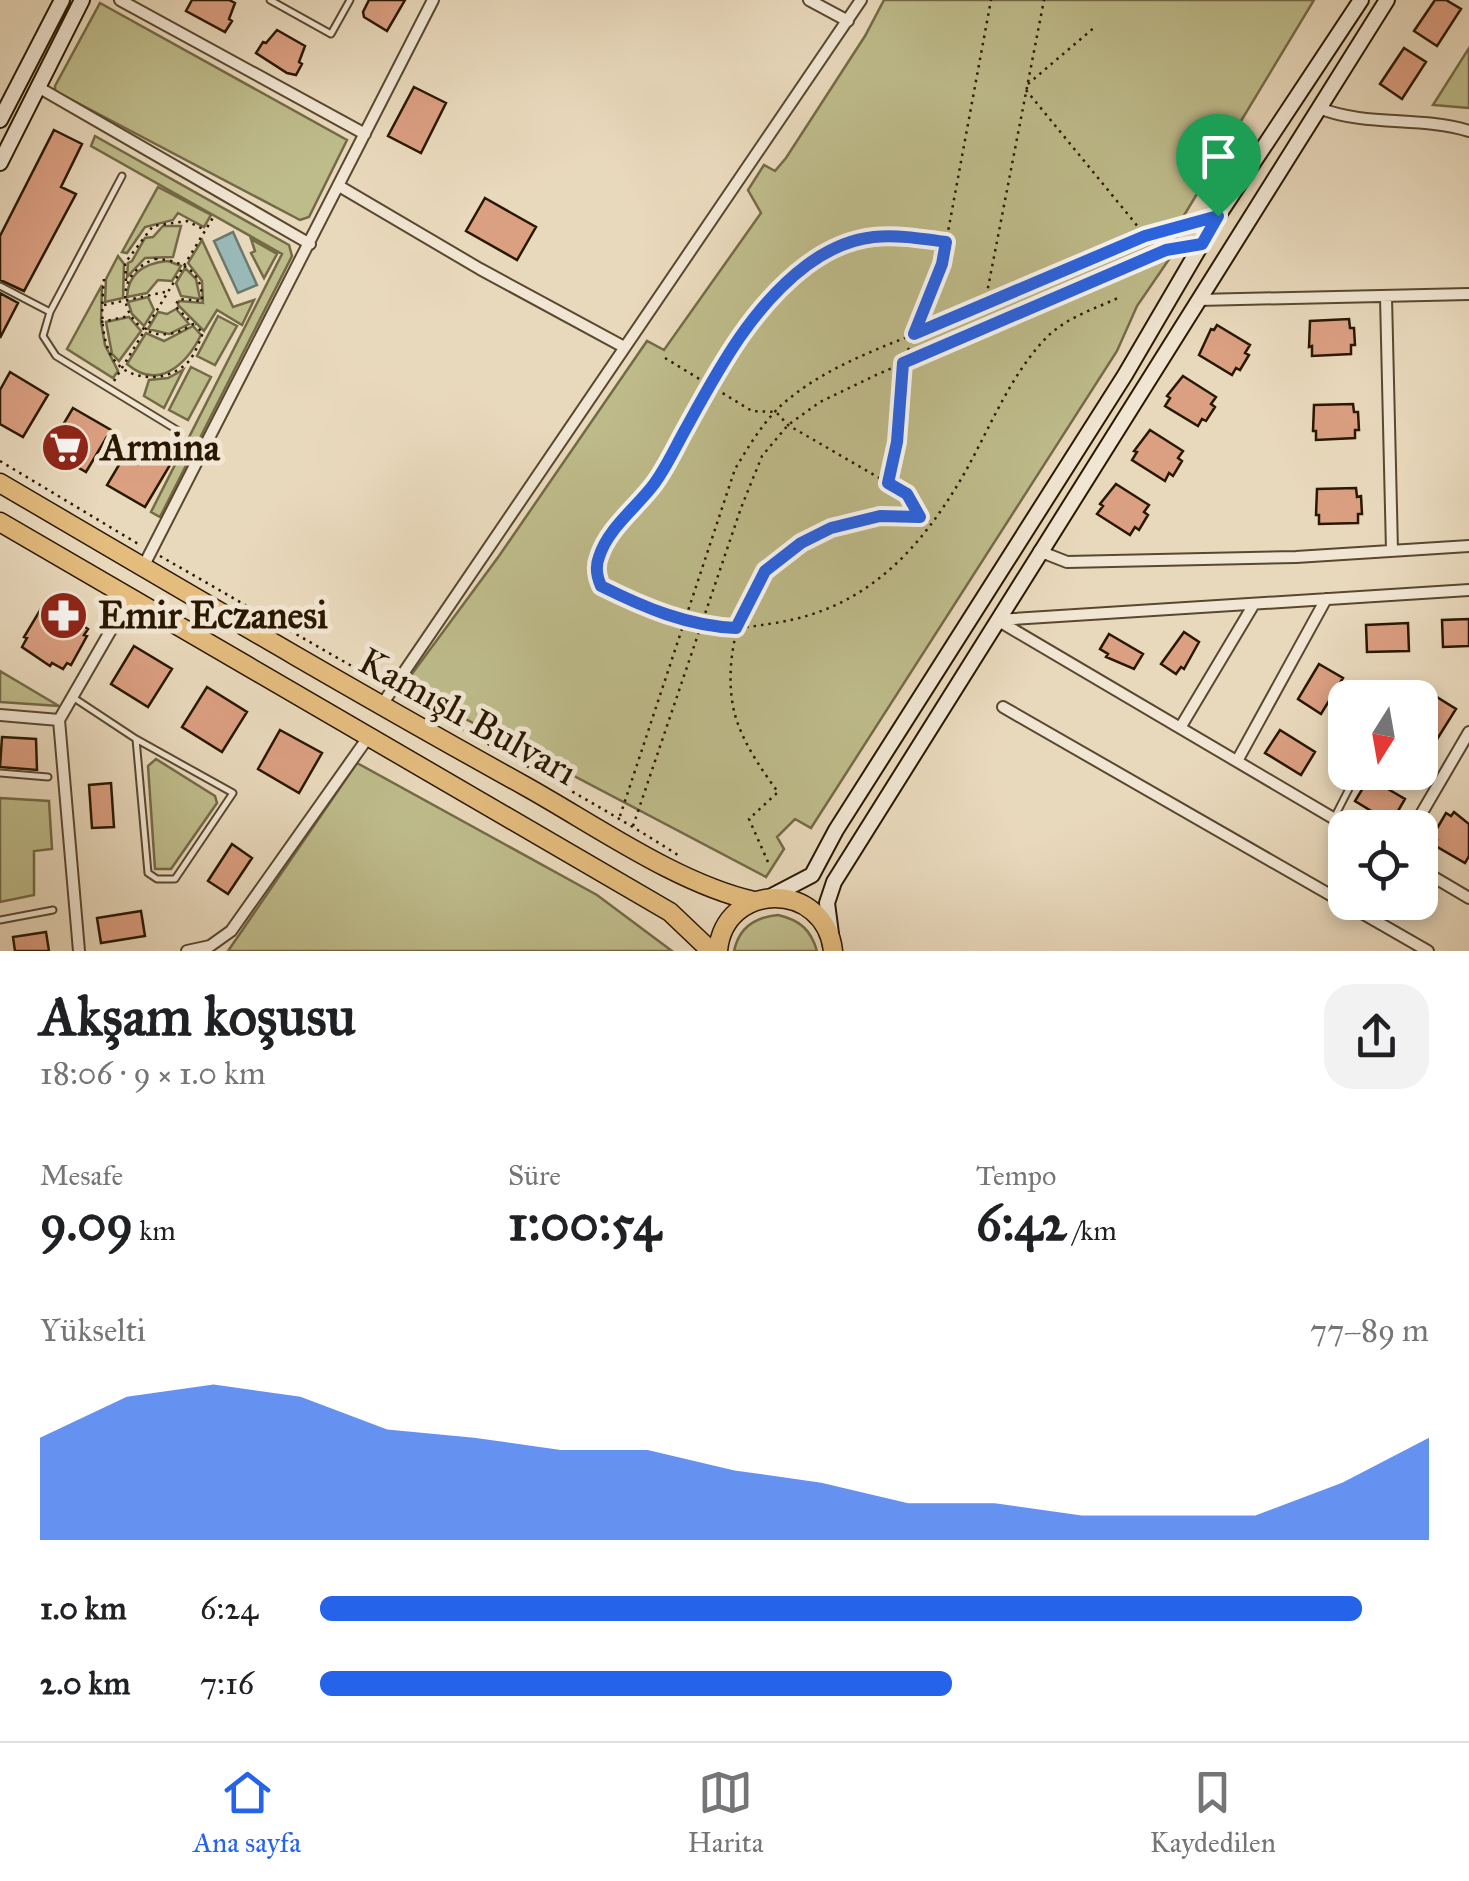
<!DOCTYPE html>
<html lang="tr">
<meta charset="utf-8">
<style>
body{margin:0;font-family:"IM FELL Great Primer",serif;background:#f2f2f2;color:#202124;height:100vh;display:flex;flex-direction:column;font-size:38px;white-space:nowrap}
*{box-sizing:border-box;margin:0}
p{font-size:32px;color:#757577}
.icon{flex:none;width:55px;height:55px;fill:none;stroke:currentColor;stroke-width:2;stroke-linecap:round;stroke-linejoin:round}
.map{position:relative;height:951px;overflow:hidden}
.side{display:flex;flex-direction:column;background:#fff;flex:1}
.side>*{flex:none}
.needle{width:65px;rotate:191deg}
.tools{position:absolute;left:1328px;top:680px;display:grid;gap:20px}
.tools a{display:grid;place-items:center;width:110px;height:110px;border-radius:20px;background:#fff;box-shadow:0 5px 15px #0003;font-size:50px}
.pin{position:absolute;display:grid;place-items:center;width:85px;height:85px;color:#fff;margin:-102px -42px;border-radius:50% 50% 50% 0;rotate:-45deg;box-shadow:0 0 10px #0007}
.pin .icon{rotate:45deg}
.round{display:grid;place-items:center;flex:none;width:105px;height:105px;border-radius:30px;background:#f2f2f2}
.head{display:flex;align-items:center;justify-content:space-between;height:170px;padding:0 40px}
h1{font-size:55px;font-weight:800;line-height:75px}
.metrics{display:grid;grid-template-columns:repeat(3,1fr);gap:15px;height:170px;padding:10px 40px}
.metrics div{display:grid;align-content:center}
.metrics b{font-size:50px;font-weight:800}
.metrics small{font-size:28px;font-weight:400}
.metrics p{font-size:28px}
.chart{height:280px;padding:20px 40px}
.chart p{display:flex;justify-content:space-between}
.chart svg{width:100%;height:180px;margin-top:10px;fill:#2563eb;opacity:.7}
ul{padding:0 40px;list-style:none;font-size:32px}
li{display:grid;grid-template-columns:160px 120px 1fr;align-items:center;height:75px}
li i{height:25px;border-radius:12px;background:#2563eb}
.tab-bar{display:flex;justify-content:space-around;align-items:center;height:140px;border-top:2px solid #e0e0e0;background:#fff;font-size:28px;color:#757577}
.tab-bar a{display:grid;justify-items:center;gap:5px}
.tab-bar .selected{color:#2563eb}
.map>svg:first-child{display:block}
.green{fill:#bfbc8b;stroke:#746a46;stroke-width:2.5}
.water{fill:#99b9b8;stroke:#6c796e;stroke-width:2.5}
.building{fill:#db9f81;stroke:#291800;stroke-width:2.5}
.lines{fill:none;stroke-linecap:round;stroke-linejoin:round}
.service-casing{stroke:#59482f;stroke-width:9}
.minor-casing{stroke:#59482f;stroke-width:14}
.secondary-casing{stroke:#291800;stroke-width:18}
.trunk-casing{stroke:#291800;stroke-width:21}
.path{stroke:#291800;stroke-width:2.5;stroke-dasharray:2.5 5;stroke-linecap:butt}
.service{stroke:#f1e6d3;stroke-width:5}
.minor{stroke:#f1e6d3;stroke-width:10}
.secondary{stroke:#f1e6d3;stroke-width:14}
.trunk{stroke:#e4bc7e;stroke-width:18}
.route-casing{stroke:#fff;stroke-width:20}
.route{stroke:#2563eb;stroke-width:12}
.labels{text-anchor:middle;stroke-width:10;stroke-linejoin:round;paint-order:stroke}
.poi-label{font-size:38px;font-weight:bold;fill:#291800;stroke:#f1e6d3;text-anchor:start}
.street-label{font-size:38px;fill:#291800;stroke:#f1e6d3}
</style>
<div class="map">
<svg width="1469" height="951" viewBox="0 0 1469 951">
<rect width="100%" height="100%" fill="#e9d9bc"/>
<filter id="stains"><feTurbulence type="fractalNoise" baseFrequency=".002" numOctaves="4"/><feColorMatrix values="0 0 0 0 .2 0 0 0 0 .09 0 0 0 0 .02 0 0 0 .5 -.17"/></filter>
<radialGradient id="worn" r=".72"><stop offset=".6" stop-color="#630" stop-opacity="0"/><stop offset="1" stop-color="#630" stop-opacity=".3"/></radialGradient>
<path class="green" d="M884,0H1314L1180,222L1174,252L1137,306L1117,351L811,828L795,819L777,837L784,849L766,877L403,686L499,556L647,341L664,350L761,213L748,190L764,165L775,171L786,158L865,36Z
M100,3L347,140L309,217L300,220L55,91V86Z
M1469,48V108L1433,105Z
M95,136L289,245L292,256L160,517L151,512L282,254L91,146Z
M158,187L211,215L204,227L178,213L173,220L145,227L127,253L122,252Z
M163,226H181L173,257L145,258L127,277L128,263L132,261L145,238L153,237Z
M251,239L277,254L264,278L251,253L255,251Z
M202,240L233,307L254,300L242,325L217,310L204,331L178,305L179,301L203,303L202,281L188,263Z
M118,256L124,264L123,298L105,302L106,279Z
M168,261L181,266L172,281L158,280L147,293L127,297C128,273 145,263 168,261Z
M185,268L196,279L200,299L181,296L176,283Z
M102,285L101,322L105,345L118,371L113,378L67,349Z
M148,297L154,310L144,326L132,314L128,302Z
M176,309L189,324L169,334L148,329L158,312L167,314Z
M218,316L237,326L215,365L197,356Z
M129,317L141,331L119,361L112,354L106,322Z
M193,326L201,335C186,365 158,391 127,364L146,333L164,341Z
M191,367L211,377L188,420L169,410Z
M183,370L164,408L144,396L149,380L168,378Z
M0,671L59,706L0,702Z
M156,759L215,796L217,803L171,869H155L148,766Z
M357,763L597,895L672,951H228Z
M0,798L49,801L52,849L34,851V895L0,902Z
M778,915C800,920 811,930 817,951H734C739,927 755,917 778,915Z"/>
<path class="water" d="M233,232L257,285L238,293L214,241Z"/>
<path class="building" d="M192,0H229L235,3L229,19L232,21L225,32L186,11Z
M369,0H405L387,31L364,17L363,12Z
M1435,0H1446L1461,9L1437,46L1414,31Z
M277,30L305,46L299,62L302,64L296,75L287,73L256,53L263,42L266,43Z
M1404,48L1426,62L1402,99L1380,84Z
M414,87L446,103L421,153L388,136Z
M54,130L82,144L61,187L76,194L24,291L0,280V236Z
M485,198L536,227L517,260L466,231Z
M0,293L18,303L0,338Z
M1349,319L1350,328H1354L1355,345H1351V354L1312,356V346L1309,347L1310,321Z
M1217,325L1250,345L1245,353L1249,355L1240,370L1236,368L1232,375L1199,355L1211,329L1214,330Z
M10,372L48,395L23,437L0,424V390Z
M1183,376L1216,397L1211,404L1215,407L1206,421L1202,419L1198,426L1165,406L1170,398L1167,396Z
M1353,404L1354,412H1358L1359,430H1355V438L1316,440V431H1313L1314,405Z
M73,408L111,430L86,472L48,450Z
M1150,430L1183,451L1178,458L1182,461L1173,476L1169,473L1165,481L1132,460L1137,452L1134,451Z
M132,443L170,465L145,507L107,485Z
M1116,484L1149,505L1144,512L1148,515L1139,530L1135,527L1130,535L1097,514L1103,506L1100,504Z
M1356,488L1357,497L1361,496L1362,514H1358V523L1319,524V515H1316L1317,489Z
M48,604L78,619L77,622L88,629L84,635L87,636L71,665L67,663L63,669L52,663L50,666L22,647L27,638L24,637L42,607L45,609Z
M1469,619V646L1443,647L1442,620Z
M1408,623L1409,651L1367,652L1366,625Z
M1184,632L1199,642L1184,669L1181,667L1176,674L1161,664Z
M1109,634L1143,654L1134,669L1106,657L1108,654L1100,649Z
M134,646L172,669L148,707L111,684Z
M1319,664L1343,678L1321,714L1298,699Z
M207,687L247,712L222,752L182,727Z
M1432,694L1456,709L1434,744L1420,736V715Z
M280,730L322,753L299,793L258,769Z
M1280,730L1315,752L1301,775L1265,753Z
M2,737L36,739L37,770L0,767Z
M1369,778L1405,799L1391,823L1355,801Z
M111,783L114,827L92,828L89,785Z
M1454,812L1469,824V856L1465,863L1434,845L1437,840L1432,837L1446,813L1451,816Z
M232,844L252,858L228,894L208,881Z
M141,911L145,936L101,943L97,918Z
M46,932L49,951H15L13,937Z"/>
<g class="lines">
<defs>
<path id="service" d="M270,0L331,34L350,0
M122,176L50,312L43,336L56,356L177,430
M0,286L50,312
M74,698L136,739L233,793L175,879H157L148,873L136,739
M0,773L48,777
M1334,818L1353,781
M0,920L53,910"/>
<path id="minor" d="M120,0L365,134
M809,0L848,21
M38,87L310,244
M1319,108C1367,127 1420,116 1469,131
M339,186L480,269L624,347
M1386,297L1392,551
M1198,300L1469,294
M1039,551L1067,562L1296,557L1469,546
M143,567L433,0
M997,620L1469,590
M997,620L1350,828
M381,706L861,0
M1003,707L1428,951
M0,715L59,720
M1180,728L1254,604
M1237,761L1326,599
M1413,828L1469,732
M1420,869L1469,898
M79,951L59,720L130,597
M187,951L210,946L231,931L369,736"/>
<path id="secondary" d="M0,120L62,0
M0,163L82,0
M768,898L812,875L836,830L1125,375L1218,216L1361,0
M831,934L827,903L834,882L1387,0"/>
<path id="trunk" d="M0,483C174,585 348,688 525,786C595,825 678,884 754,901
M0,522L670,912L711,951
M718,951C724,881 825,880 833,951"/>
</defs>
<use href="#service" class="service-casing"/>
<use href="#minor" class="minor-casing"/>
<use href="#secondary" class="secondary-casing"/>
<use href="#trunk" class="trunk-casing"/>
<path class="path" d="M1028,84L1096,26
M1026,90L1144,234
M946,242C891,234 856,229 807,265C751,306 718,370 685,430C675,448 666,468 655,484C637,507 608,528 599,557C595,567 597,577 601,586C638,604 675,621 715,627C737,630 754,626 775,623C866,609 920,550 964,474C990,428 1010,375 1047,337C1067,317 1095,309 1120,297
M155,259C182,260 203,271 202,301L179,299L175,306L193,324C137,363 94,281 155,259Z
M104,279C102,303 99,335 112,357C128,383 169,383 189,361C195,354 199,342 203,333L195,325
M126,281L125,263L153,226L187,221L203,229
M985,303L1044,0
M104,305L165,292
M101,322L129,316
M665,358L752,411L776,412L788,425L907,494L920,517L932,522
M114,381L214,216
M0,461L140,545
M888,483L897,442L903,363L942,264L991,0
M160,556L383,684
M403,695C495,750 591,799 681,857
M620,816L735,469C749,446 764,420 785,402C832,362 893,344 949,320C1031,285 1112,245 1198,221
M633,826L741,508L762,456L788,425L820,402L876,375L1166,250L1185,246
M768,862L749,819L778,792C761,769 741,740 734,711C724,668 736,607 765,572C779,553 807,537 829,529C858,517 889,517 920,517"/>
<use href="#service" class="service"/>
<use href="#minor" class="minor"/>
<use href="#secondary" class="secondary"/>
<use href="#trunk" class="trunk"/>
</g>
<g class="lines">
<defs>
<path id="route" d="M1218,216L1202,244L1166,250L903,363L897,442L888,483L907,494L920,517L880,516L831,528L801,543L765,571L736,628C688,626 645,608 601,586C597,577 595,567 599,557C608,528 637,507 654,484C666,468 675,448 685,430C718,370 751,307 807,265C856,229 890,234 946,242L942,264L914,334L1145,236Z"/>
</defs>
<use href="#route" class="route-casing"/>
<use href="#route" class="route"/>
</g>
<defs>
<symbol id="supermarket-disc" viewBox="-11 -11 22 22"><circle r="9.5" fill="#8f2418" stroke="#f1e6d3"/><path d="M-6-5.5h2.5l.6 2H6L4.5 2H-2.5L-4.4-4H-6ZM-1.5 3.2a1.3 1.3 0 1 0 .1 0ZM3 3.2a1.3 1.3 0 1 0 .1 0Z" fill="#fff"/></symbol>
<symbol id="pharmacy-disc" viewBox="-11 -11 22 22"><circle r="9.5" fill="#8f2418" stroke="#f1e6d3"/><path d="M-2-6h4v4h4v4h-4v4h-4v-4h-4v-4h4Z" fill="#fff"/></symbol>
</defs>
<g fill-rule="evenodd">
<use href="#supermarket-disc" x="38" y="420" width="55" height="55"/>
<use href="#pharmacy-disc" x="36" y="588" width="55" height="55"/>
</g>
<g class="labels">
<g class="poi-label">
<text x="101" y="460">Armina</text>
<text x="98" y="628">Emir Eczanesi</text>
</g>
<g class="street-label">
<text transform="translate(468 716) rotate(29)" y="13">Kamışlı Bulvarı</text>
</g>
</g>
<rect width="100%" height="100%" filter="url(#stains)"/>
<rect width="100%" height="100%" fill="url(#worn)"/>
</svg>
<div class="tools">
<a><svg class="needle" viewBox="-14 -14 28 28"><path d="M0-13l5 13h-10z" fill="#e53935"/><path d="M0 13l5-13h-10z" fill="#757577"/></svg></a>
<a><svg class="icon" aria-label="locate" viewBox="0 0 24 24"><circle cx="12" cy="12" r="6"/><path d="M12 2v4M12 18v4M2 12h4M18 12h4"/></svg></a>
</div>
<div class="pin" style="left:1218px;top:216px;background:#1e9e55"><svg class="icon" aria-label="arrive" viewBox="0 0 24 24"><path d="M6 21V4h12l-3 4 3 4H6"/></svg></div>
</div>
<section class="side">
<div class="head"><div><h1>Akşam koşusu</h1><p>18:06 · 9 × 1.0 km</p></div><a class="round"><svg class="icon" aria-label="share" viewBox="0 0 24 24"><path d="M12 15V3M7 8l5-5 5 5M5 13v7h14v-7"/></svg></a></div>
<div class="metrics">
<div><p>Mesafe</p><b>9.09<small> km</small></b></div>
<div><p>Süre</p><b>1:00:54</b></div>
<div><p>Tempo</p><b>6:42<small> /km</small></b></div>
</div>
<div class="chart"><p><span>Yükselti</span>77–89 m</p>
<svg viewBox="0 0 160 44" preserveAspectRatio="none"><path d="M0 44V19L10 9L20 6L30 9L40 17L50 19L60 22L70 22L80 27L90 30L100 35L110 35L120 38L130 38L140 38L150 30L160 19V44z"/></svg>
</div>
<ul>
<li><b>1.0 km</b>6:24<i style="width:94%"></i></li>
<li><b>2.0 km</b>7:16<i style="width:57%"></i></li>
</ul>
</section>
<nav class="tab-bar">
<a class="selected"><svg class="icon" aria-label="home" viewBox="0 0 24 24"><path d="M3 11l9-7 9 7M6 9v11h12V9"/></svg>Ana sayfa</a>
<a><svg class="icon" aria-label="map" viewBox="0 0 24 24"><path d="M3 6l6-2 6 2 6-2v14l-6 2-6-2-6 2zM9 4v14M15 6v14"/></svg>Harita</a>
<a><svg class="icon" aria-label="saved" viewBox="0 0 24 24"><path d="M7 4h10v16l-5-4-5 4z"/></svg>Kaydedilen</a>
</nav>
